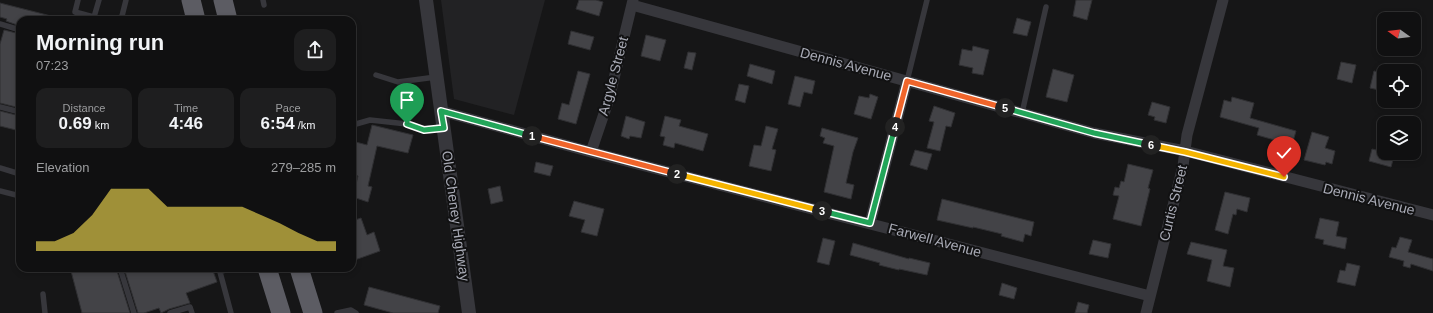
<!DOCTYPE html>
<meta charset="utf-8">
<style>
body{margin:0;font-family:Arial,sans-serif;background:#1e1e1f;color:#f1f3f6;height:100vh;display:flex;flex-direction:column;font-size:15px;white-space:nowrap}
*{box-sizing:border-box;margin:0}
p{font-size:13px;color:#9c9d9f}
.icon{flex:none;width:22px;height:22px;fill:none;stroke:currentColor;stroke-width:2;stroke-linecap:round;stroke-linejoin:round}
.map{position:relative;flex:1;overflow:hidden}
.drawer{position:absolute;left:16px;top:16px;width:340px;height:256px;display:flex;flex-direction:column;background:#101011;border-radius:12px;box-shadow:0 2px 6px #0003,0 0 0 1px #303031}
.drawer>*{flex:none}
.needle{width:26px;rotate:285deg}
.controls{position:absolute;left:1377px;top:12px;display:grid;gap:8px}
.controls a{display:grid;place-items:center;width:44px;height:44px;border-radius:8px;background:#101011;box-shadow:0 2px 6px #0003,0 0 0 1px #303031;font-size:20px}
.pin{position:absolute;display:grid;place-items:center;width:34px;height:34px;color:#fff;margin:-41px -17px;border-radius:50% 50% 50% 0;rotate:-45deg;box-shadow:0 0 4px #0007}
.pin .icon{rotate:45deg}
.km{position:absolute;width:20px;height:20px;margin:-10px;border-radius:50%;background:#222;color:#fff;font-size:11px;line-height:20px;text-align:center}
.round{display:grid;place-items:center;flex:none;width:42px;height:42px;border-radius:12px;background:#1e1e1f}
.headline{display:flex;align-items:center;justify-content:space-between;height:68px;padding:0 20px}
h1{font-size:22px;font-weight:700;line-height:30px}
.figures{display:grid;grid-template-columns:repeat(3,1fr);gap:6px;height:68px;padding:4px 20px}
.figures div{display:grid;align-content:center;border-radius:10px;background:#1e1e1f;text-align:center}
.figures b{font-size:17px;font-weight:700}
.figures small{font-size:11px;font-weight:400}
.figures p{font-size:11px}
.chart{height:112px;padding:8px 20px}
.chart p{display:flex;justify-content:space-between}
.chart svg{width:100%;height:72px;margin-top:4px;fill:#dcc749;opacity:.7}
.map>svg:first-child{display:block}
.built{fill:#222224}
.building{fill:#434347;stroke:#303033}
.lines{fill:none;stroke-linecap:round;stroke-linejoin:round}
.service{stroke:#37373c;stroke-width:5.5}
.minor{stroke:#37373c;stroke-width:11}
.tertiary{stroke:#37373c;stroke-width:14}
.trunk{stroke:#5c5c63;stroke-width:19}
.split-1-casing{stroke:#fff;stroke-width:8}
.split-2-casing{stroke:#fff;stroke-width:8}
.split-3-casing{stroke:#fff;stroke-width:8}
.split-4-casing{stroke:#fff;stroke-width:8}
.split-5-casing{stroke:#fff;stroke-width:8}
.split-6-casing{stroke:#fff;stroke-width:8}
.split-7-casing{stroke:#fff;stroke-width:8}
.split-1{stroke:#22a559;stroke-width:5}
.split-2{stroke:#f0652b;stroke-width:5}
.split-3{stroke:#f5b400;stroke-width:5}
.split-4{stroke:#22a559;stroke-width:5}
.split-5{stroke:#f0652b;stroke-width:5}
.split-6{stroke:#22a559;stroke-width:5}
.split-7{stroke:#f5b400;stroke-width:5}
.labels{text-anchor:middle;stroke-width:4;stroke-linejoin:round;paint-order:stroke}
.street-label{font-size:14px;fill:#a9abb6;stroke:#111112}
</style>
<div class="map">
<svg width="1433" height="313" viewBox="0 0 1433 313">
<rect width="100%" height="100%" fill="#161617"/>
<path class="built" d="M441,0H545L514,115L454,99Z"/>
<path class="building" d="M579,0H596L603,2L599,16L576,9Z
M1076,0H1092L1087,20L1073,16Z
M0,3L55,17L54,20H20V26L6,21L7,19L0,17Z
M1017,18L1031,22L1027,36L1013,33Z
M4,30L20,34V108L0,103V44Z
M571,31L594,37L590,50L568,44Z
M646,35L666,40L660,61L641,56Z
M973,46L989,50L983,75L972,73L973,68L959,65L962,49L972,51Z
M688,52L696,53L692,70L684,68Z
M1341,62L1356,65L1352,83L1337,79Z
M750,64L775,71L772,84L747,76Z
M1053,69L1074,75L1067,102L1046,97Z
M578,71L590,74L576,124L558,119L562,103L569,105Z
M1374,71L1383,73L1379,90L1370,88Z
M795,76L815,81L812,94L804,92L800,107L788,104Z
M739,84L749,86L745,103L735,100Z
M870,94L878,97L871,119L854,114L859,96L869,98Z
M1232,97L1254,103L1250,118L1296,131L1292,145L1257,135L1259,128L1220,117L1224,100L1231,102Z
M1152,102L1170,107L1166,123L1154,120L1155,117L1148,115Z
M934,106L955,113L951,127L946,126L940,151L927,148L934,122L929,121Z
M0,111L20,116V131L0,126Z
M626,116L645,122L641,138L630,136L629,139L621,136Z
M665,116L681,120L679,126L708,134L703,151L675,143L674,148L663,145L665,137L660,136Z
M372,125L413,135L408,153L377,146L368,186L372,187L368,202L353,197L358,176L352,174V141L367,145Z
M766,126L778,129L772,149L776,150L771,171L749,166L754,145L761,146Z
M822,128L858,138L853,152L846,183L854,185L851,199L824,192L834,146L823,143L825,138L820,136Z
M1382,130L1384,131V153H1395L1391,167L1369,161L1372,149L1376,150Z
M1312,132L1329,137L1325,148L1335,151L1332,164L1326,162L1325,165L1304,160Z
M915,150L932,154L927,170L910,165Z
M536,162L553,166L550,176L534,172Z
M1128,164L1153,170L1148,188L1150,189L1141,226L1113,219L1119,196L1113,195L1115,187L1119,188L1121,181L1124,182Z
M500,186L503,201L491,204L488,189Z
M1225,192L1250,198L1247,212L1237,209L1236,215L1233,214L1228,234L1215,230Z
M942,199L1034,222L1031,236L1025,234L1023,242L1001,236L1002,234L973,227V228L937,220Z
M574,201L604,209L597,236L581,232L585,220L569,216Z
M361,218L367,235L374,232L380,251L352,261V221Z
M1320,218L1339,222L1336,236L1347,238L1345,249L1323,244L1324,240L1315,238Z
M1400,237L1412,240L1408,252L1433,259V271L1411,264L1410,268L1403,266L1404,261L1389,257L1392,247L1396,248Z
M823,238L835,241L829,265L817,262Z
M1093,240L1111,244L1108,258L1089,254Z
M1191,242L1227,250L1223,266L1234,268L1230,287L1207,281L1212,260L1187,254Z
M853,243L909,259V258L930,263L927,275L899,269V270L879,265L880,263L850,255Z
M1347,263L1360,266L1355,286L1337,282L1340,270L1345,271Z
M82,268H116L130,313H82L71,271Z
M124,268H212L217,282L186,293L190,303L169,309L161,313L159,308L144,313H138Z
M1002,283L1017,288L1014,299L999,295Z
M369,287L440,306L438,313H393L364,305Z
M1078,302L1089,305L1087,313H1075Z"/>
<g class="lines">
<path class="service" d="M78,0L75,12L105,20
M263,0L264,5
M94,17L99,0
M118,20L122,16L126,0
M0,24L20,30
M376,75L398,82L436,77
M907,81L927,0
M0,107L20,112
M1022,113L1046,7
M352,123L356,124L370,120L407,124L424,130L443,128
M0,168L20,174
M0,191L20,196
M120,268L134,313
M231,268L220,272L231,313
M43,294L45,313
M170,313L190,307L192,313
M337,313L351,310L356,313"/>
<path class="minor" d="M632,5L1094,133L1185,151L1433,215
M441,111L591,152L1150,296
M591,152L609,99L633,0
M870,223L907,81
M1146,313L1183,166L1187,135L1223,0"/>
<path class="tertiary" d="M426,0L469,313"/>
<path class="trunk" d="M191,0L196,20
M223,0L228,20
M267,268L281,313
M299,268L313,313"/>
</g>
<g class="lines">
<defs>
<path id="split-1" d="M407,124L424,130L444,128L441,111L532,136"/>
<path id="split-2" d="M532,136L677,174"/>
<path id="split-3" d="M677,174L822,211"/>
<path id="split-4" d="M822,211L870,223L895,127"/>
<path id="split-5" d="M895,127L907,81L1005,108"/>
<path id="split-6" d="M1005,108L1094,133L1151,145"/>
<path id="split-7" d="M1151,145L1185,152L1284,177"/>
</defs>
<use href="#split-1" class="split-1-casing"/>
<use href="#split-2" class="split-2-casing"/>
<use href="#split-3" class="split-3-casing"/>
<use href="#split-4" class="split-4-casing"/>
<use href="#split-5" class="split-5-casing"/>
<use href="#split-6" class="split-6-casing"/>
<use href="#split-7" class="split-7-casing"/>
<use href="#split-1" class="split-1"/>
<use href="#split-2" class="split-2"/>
<use href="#split-3" class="split-3"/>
<use href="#split-4" class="split-4"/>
<use href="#split-5" class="split-5"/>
<use href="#split-6" class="split-6"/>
<use href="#split-7" class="split-7"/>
</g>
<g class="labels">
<g class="street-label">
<text transform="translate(846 64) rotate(15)" y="5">Dennis Avenue</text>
<text transform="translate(613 76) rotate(-75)" y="5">Argyle Street</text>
<text transform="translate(1369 199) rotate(14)" y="5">Dennis Avenue</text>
<text transform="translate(1173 203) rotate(-76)" y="5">Curtis Street</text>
<text transform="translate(456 216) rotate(82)" y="5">Old Cheney Highway</text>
<text transform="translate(935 240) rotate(15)" y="5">Farwell Avenue</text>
</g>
</g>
</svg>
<div class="controls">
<a><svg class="needle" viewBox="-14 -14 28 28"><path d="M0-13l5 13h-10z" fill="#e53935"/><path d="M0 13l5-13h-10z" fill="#9c9d9f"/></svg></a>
<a><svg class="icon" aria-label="locate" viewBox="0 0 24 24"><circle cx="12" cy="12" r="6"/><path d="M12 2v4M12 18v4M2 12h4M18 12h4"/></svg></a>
<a><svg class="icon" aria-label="layers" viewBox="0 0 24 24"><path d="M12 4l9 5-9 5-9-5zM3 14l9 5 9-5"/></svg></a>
</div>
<div class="pin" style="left:407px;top:124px;background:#1e9e55"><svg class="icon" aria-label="arrive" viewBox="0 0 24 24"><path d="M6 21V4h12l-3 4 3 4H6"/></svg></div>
<div class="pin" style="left:1284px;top:177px;background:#d93025"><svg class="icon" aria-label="check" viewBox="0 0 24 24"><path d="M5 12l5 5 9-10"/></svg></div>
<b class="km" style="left:532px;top:136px">1</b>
<b class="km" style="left:677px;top:174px">2</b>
<b class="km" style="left:822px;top:211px">3</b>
<b class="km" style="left:895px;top:127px">4</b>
<b class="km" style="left:1005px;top:108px">5</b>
<b class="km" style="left:1151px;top:145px">6</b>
<section class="drawer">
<div class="headline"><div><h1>Morning run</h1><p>07:23</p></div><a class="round"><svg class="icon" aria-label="share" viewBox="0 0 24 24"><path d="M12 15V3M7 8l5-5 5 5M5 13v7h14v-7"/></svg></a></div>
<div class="figures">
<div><p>Distance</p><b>0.69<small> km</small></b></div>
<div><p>Time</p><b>4:46</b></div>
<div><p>Pace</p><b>6:54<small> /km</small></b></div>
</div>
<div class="chart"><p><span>Elevation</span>279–285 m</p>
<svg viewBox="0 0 160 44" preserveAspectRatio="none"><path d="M0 44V38L10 38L20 33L30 22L40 6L50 6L60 6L70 17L80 17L90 17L100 17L110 17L120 22L130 27L140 33L150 38L160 38V44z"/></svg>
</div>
</section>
</div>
